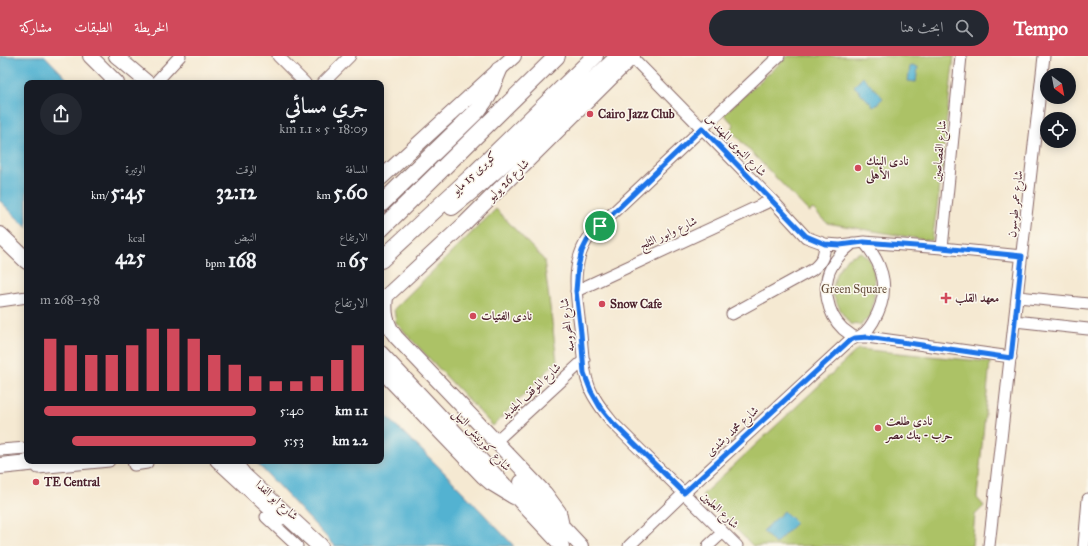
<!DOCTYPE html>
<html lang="ar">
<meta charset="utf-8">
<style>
body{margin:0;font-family:"IM FELL Great Primer",Amiri,serif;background:#242831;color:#f1f3f6;direction:rtl;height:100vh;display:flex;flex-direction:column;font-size:15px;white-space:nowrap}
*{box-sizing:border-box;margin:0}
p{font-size:13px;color:#9ea1a6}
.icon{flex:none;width:22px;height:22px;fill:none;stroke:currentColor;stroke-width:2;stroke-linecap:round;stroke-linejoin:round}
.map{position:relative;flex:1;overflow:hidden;direction:ltr}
.sheet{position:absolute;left:24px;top:24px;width:360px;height:384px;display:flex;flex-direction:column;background:#171b24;border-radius:8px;box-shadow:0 2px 10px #0003;direction:rtl}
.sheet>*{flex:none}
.needle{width:26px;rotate:148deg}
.buttons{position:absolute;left:1040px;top:12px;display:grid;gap:8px}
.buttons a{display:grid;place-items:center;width:36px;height:36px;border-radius:50%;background:#171b24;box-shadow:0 2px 10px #0003;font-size:20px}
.pin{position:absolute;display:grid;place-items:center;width:34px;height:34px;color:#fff;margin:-17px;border:2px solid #fff;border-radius:50%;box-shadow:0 1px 4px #0007}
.round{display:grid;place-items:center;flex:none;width:42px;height:42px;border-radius:21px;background:#242831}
.head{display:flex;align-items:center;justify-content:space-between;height:68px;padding:0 16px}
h1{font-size:22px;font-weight:700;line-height:30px}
.stats{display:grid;grid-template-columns:repeat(3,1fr);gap:6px;height:68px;padding:4px 16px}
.stats div{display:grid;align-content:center}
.stats b{font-size:20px;font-weight:700}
.stats small{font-size:11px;font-weight:400}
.stats p{font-size:11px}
.chart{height:112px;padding:8px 16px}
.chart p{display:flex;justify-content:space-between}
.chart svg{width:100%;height:72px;margin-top:4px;stroke:#d1495b;stroke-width:6}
ul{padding:0 16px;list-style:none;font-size:13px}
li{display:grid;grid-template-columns:64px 48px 1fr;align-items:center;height:30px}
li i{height:10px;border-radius:5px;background:#d1495b}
header{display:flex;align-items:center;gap:24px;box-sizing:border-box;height:56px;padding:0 20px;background:#d1495b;color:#fff}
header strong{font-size:19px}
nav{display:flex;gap:22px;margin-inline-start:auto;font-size:14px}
.search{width:280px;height:36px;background:#242831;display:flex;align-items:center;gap:10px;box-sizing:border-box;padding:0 14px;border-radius:22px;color:#9ea1a6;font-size:15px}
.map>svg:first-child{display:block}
.green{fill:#acc266;stroke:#7b7048}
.water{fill:#52b2d1;stroke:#4e687e}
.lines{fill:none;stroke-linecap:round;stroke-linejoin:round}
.minor-casing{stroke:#866665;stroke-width:13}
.major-casing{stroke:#866665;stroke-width:16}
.highway-casing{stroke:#866665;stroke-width:18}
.minor{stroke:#fff;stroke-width:11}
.major{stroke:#fff;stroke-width:14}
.highway{stroke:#fff;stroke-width:16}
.route-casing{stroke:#fff;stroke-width:8}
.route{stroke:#1a73e8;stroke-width:5}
.poi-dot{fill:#d1495b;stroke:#fbf7ec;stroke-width:1.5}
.labels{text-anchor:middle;stroke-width:3;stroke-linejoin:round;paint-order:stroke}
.poi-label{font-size:12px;font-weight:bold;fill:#4a1f2b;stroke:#fbf7ec;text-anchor:start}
.street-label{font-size:12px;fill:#4a1f2b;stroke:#fbf7ec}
.park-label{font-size:12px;fill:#67503d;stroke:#fbf7ec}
</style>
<header>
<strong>Tempo</strong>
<div class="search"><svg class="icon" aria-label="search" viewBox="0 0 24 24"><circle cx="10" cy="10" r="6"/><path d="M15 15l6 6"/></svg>ابحث هنا</div>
<nav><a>الخريطة</a><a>الطبقات</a><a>مشاركة</a></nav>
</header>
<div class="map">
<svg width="1088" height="490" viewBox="0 0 1088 490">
<rect width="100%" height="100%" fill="#fbf7ec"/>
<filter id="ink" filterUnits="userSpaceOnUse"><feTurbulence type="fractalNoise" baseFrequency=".025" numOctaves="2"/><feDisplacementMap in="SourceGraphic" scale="8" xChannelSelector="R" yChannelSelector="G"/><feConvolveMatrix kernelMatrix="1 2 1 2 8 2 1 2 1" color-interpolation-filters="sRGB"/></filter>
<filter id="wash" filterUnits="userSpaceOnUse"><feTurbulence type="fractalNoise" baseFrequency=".012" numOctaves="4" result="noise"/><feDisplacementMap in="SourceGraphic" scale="16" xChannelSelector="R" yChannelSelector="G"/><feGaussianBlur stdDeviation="0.9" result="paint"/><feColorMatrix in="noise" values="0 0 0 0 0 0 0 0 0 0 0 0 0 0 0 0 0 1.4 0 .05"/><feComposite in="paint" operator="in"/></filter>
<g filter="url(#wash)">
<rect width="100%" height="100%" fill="#f5e9d2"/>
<path class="green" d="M788,0H954L942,104L944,105L941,128H939L938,138H939L932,185L827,167L813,153L809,156L730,74L734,69L724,58Z
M496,153L544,204L557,305L493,370L396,267L394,253Z
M861,196C864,199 869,202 870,205C878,221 874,243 871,260L860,269L850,268L842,257L832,237L836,218L847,202Z
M858,293L990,306L977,442L984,450L975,459L972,490H753L702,439Z"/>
<path class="water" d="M0,0H45L71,27H27V172L0,145Z
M910,10L918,11L916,26L908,25Z
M863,21L883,42L874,51L854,30Z
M381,355L439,411L514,490H335L255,405H381Z
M784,455L796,467L775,488L763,475Z"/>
</g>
<g filter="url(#ink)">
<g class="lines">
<defs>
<path id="minor" d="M278,0L305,27
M632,1L772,144L806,181L825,188L840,189L864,186C885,211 891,236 873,266C869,273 863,280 855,282C851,279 847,276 843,273C827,258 821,229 832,210C838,200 844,194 853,187
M155,27L180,0
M323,27L350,0
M864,186L942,192L1022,200
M942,192L961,0
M576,235L772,144
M1018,241L1088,248
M0,245L27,241
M732,258L812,214C822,206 824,201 825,188
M1015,265L1088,273
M860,281H867L1011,301
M495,386L584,304
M0,394L27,392
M133,405L134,409L147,407
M216,405L280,464
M38,412L109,405
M266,461L297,490
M629,490L684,437L849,285L855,282
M708,490L723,476
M737,490L612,366C604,356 595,345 590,333C583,316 583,298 581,279C578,247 568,210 589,181C592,177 596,173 599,170L779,0
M989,490L1044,0
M1084,490L1088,443"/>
<path id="major" d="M90,0L117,27
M116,0L148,27
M381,122L514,0
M386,241C384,257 386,268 396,281L545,437L559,456L562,470
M381,245L464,168L633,0
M381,297L562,490
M521,426L581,490"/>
<path id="highway" d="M381,148L478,54L488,40L499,14
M452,151C511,104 564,51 619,0
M381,173L557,0
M0,179L27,205
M381,204L473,119L595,0
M381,313L484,420L491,426L514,440
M232,405L244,420L320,490
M0,410L48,405"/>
</defs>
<use href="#minor" class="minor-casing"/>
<use href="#major" class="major-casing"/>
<use href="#highway" class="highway-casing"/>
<use href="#minor" class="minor"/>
<use href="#major" class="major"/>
<use href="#highway" class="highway"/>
</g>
</g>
<g class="lines" filter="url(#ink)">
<defs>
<path id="route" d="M702,72L806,180L825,188L840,189L864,186L942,192L1022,200L1011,302L867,281L855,282L849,285L684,437L612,366L600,351L591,335L584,317L581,277L576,235L578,211L582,195L589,181L600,170Z"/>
</defs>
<use href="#route" class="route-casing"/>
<use href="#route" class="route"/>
</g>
<g class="poi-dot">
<circle cx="590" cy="58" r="4"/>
<circle cx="858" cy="112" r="4"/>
<path d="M944 236h4v4h4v4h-4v4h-4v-4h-4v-4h4z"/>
<circle cx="602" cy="248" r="4"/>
<circle cx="473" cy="260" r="4"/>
<circle cx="878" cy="372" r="4"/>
<circle cx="36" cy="426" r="4"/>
</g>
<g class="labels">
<g class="poi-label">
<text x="598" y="62">Cairo Jazz Club</text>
<text x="866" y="109">نادى البنك<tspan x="866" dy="14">الأهلى</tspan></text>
<text x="955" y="246">معهد القلب</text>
<text x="610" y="252">Snow Cafe</text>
<text x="481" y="264">نادى الفتيات</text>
<text x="886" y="369">نادى طلعت<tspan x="886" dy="14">حرب - بنك مصر</tspan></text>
<text x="44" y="430">TE Central</text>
</g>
<g class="street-label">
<text transform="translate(736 89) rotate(46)" y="4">شارع النبوى المهندس</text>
<text transform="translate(939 95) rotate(-84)" y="4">شارع القصاصين</text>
<text transform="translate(474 117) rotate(-44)" y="4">كوبرى 15 مايو</text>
<text transform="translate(508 124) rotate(-45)" y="4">شارع 26 يوليو</text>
<text transform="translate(1015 148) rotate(-84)" y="4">شارع عمر طوسون</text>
<text transform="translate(668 177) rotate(-25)" y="4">شارع وابور الثلج</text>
<text transform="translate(567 269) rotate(-97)" y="4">شارع المحروسه</text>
<text transform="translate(531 335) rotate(-43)" y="4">شارع الموقف الجديد</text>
<text transform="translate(732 375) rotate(-43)" y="4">شارع محمد رشدى</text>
<text transform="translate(482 384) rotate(47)" y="4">شارع كورنيش النيل</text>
<text transform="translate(277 444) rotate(42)" y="4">شارع ابو الفدا</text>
<text transform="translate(720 454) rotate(44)" y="4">شارع العلمين</text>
</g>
<g class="park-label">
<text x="854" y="237">Green Square</text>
</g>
</g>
</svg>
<div class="buttons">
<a><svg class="needle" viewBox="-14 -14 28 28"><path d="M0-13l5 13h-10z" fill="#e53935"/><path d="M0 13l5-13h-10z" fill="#9ea1a6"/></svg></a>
<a><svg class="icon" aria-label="locate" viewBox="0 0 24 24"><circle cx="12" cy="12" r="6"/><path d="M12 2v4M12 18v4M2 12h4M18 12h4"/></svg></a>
</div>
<div class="pin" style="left:600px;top:170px;background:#1e9e55"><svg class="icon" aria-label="arrive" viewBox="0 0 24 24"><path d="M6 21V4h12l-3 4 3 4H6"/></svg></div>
<section class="sheet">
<div class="head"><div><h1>جري مسائي</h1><p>18:09 · 5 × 1.1 km</p></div><a class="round"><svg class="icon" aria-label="share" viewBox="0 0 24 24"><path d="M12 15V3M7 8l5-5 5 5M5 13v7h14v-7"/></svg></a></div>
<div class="stats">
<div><p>المسافة</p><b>5.60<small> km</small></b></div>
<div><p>الوقت</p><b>32:12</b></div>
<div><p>الوتيرة</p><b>5:45<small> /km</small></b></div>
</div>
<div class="stats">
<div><p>الارتفاع</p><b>65<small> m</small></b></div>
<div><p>النبض</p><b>168<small> bpm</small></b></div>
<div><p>kcal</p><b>425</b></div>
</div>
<div class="chart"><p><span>الارتفاع</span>258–268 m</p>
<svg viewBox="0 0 160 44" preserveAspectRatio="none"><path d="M5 44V12M15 44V16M25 44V22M35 44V22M45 44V16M55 44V6M65 44V6M75 44V12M85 44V22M95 44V28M105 44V35M115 44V38M125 44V38M135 44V35M145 44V25M155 44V16"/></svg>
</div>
<ul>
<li><b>1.1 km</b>5:40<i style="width:98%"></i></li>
<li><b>2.2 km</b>5:53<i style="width:85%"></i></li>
</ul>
</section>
</div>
